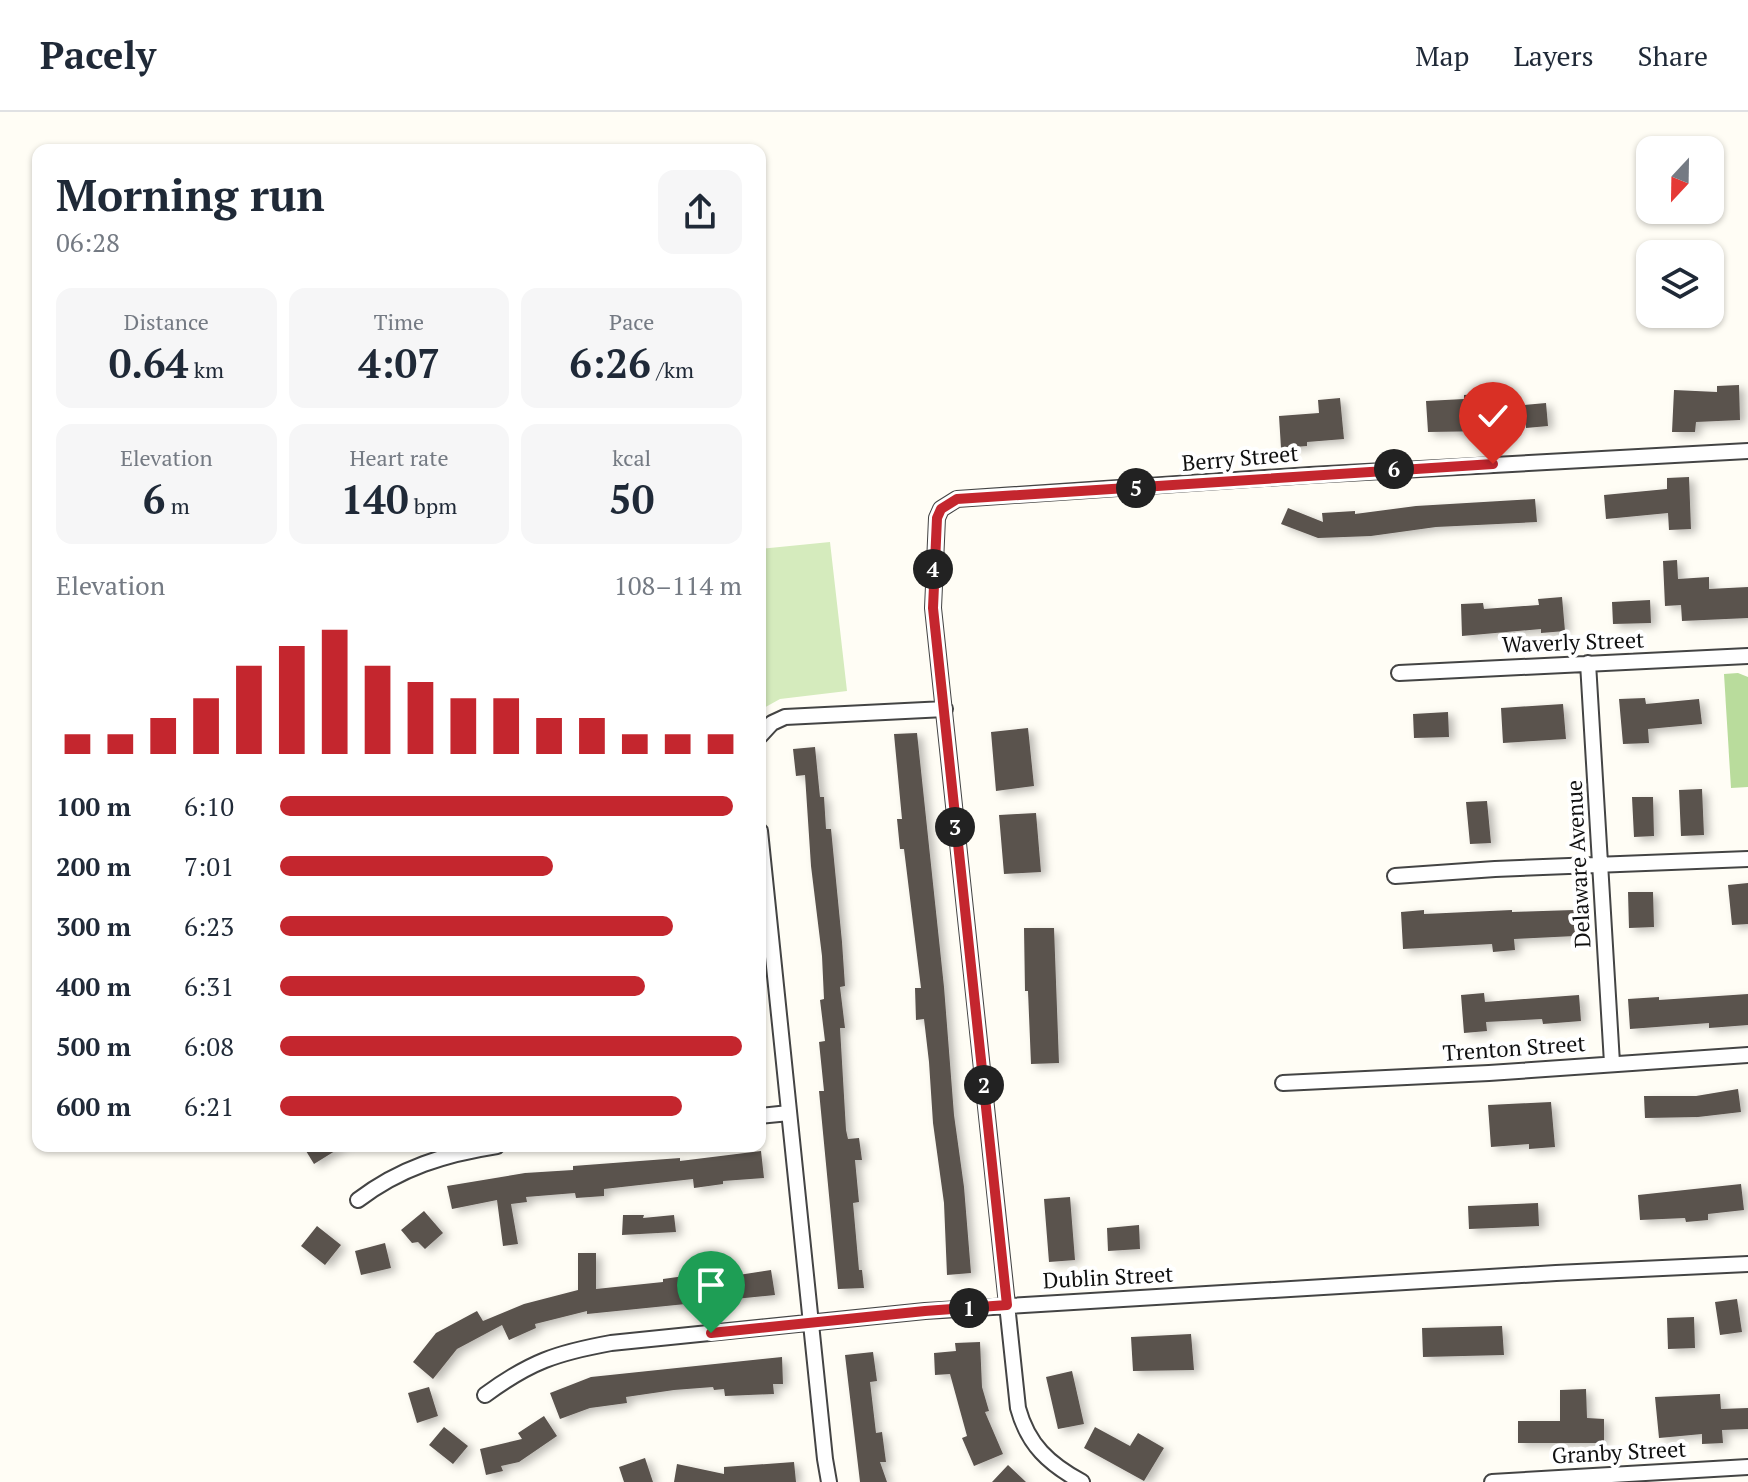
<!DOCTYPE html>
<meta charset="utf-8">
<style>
body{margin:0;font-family:"PT Serif",serif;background:#f6f6f7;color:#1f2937;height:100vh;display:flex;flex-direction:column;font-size:30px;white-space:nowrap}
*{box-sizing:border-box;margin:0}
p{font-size:26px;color:#747a83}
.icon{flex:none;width:44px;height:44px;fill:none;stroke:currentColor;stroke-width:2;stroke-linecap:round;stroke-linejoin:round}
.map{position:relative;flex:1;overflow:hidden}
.panel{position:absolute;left:32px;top:32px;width:734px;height:1008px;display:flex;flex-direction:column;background:#fff;border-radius:16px;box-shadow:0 2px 6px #0004}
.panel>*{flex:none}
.needle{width:52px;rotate:202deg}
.fabs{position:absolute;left:1636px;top:24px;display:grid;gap:16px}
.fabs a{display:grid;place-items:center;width:88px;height:88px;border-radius:16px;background:#fff;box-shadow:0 2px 6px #0004;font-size:40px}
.pin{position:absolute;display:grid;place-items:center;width:68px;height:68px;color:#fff;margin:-82px -34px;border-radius:50% 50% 50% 0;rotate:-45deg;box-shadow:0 0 8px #0007}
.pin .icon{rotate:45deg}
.km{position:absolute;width:40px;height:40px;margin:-20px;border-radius:50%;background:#222;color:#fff;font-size:22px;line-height:40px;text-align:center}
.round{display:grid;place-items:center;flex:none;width:84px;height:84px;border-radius:16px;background:#f6f6f7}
.head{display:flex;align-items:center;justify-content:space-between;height:136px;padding:0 24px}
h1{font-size:44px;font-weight:800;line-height:60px}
.metrics{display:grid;grid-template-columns:repeat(3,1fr);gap:12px;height:136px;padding:8px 24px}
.metrics div{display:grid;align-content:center;border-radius:16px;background:#f6f6f7;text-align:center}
.metrics b{font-size:40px;font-weight:800}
.metrics small{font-size:22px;font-weight:400}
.metrics p{font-size:22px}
.chart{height:224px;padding:16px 24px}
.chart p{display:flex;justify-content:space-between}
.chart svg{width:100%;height:144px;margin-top:8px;stroke:#c4262e;stroke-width:6}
ul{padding:0 24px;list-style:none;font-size:26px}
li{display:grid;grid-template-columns:128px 96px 1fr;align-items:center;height:60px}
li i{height:20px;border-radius:10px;background:#c4262e}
header{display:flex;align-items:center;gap:48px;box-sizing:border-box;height:112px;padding:0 40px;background:#fff;border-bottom:2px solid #e0e1e3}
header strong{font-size:38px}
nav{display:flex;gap:44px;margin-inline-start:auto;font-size:28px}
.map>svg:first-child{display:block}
.green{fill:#d5ebbd}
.forest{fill:#b9dc9c}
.building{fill:#5a524d;filter:url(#shadow)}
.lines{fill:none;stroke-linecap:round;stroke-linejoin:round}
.street-casing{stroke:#444;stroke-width:18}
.street{stroke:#fff;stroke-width:14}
.route-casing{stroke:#fff;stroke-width:16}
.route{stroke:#c4262e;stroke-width:10}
.labels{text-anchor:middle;stroke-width:8;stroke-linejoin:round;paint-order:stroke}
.street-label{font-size:22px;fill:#111;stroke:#fff}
</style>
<header>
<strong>Pacely</strong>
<nav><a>Map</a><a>Layers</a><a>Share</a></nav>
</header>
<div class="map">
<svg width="1748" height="1370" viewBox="0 0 1748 1370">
<defs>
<filter id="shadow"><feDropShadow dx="5.5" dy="3.5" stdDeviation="4" flood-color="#0004"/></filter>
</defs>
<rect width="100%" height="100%" fill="#fffdf5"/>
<path class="green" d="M830,430L847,579L780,587L760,598V437Z"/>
<path class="forest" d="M1738,561L1748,565V675L1731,676L1724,562Z"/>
<path class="building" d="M1739,273L1740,308L1696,310L1695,320H1672L1674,278L1717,280V274Z
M1490,281L1493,319L1428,320L1426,289L1464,287V283Z
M1340,286L1344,327L1307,330V334L1281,336L1279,304L1319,301L1318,288Z
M1546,291L1548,314L1526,316L1524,293Z
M1689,365L1691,417L1669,418L1668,401L1606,407L1604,383L1667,377V366Z
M1535,387L1537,410L1436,415L1371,424L1318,426L1281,412L1288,396L1323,410L1322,401L1355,399V402L1416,394Z
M1677,448L1678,467L1709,465V477L1748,475V506L1682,509L1681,493L1665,494L1663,449Z
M1562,485L1565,519L1541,521V517L1462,524L1461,492L1483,491L1484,497L1539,493L1538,487Z
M1650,488L1651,511L1613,512L1612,490Z
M1645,586L1646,592L1699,587L1702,612L1648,617L1649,631L1623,632L1619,587Z
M1563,592L1566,627L1503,631L1501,596Z
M1448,600L1449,625L1414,626L1413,602Z
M1028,616L1034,674L996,679L991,620Z
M917,621L944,875L954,1003L964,1075L971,1161L947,1163L944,1091L933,1011L929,950L924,907L916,908L915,876H921L904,737H900L897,707H902L894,622Z
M815,635L820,685H824L826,717H831L842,830L845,874L840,875L845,916H840L846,1018L848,1027L859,1026L862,1048H855L859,1090L853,1091L859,1158H862L864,1176L838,1177L819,979H824L819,930L825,929L820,888L824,887L822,844L811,754L805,663L796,664L793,637Z
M1702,677L1704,723L1681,724L1679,678Z
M1632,685H1653L1654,724L1634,725Z
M1487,689L1491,731L1470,732L1466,690Z
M1036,701L1041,760L1004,762L999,703Z
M1748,771V812L1732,813L1728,773Z
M1628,780H1653L1654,815L1629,816Z
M1424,798V802L1512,798V800L1574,798L1575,824L1514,827L1515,838L1493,840L1492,832L1403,837L1401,800Z
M1024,816H1054L1059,951L1031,952L1028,879H1025Z
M1484,881L1485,890L1579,883L1581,909L1543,912L1542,907L1486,910L1487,919L1464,921L1461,883Z
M1748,882V913L1709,916V911L1630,917L1628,887L1659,885V888Z
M1738,977L1741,1000L1698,1005L1645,1006L1644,984H1696Z
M1551,990L1555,1035L1529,1037V1032L1491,1035L1488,993Z
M303,1034H343L314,1052Z
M761,1039L764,1066L723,1069V1072L694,1076L693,1067L604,1077V1084L576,1086L575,1081L526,1085L527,1090L511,1092L518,1132L503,1134L497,1088L452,1097L447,1074L525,1061L573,1058V1054L680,1046V1049Z
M1741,1072L1744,1098L1708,1102V1108L1686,1110L1685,1106L1640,1108L1638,1083Z
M1070,1085L1075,1148L1049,1150L1044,1087Z
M1538,1091L1539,1114L1469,1117L1468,1094Z
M424,1099L443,1121L425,1137L418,1130L412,1131L401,1118Z
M623,1103H644L643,1106L674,1103L676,1120L622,1123Z
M1139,1113L1140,1137L1108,1139L1107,1116Z
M317,1114L341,1133L325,1153L301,1134Z
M385,1131L391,1156L361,1163L355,1139Z
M578,1141H596V1177L663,1170V1167L692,1163L693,1165L732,1161V1164L771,1158L775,1183L587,1202V1199L535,1212L536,1216L509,1228L502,1213L457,1237L433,1267L413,1250L436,1221L477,1199L483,1209L524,1192L578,1178Z
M1737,1187L1742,1220L1720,1223L1715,1190Z
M1694,1205L1695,1236L1668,1237L1667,1206Z
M1502,1214L1504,1243L1423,1245L1422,1216Z
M1191,1222L1194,1258L1133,1259L1131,1225Z
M980,1230L982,1275L989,1299L985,1300L1003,1342L974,1354L962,1326L967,1324L950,1262L935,1263L934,1241L956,1239L955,1231Z
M873,1240L877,1269L870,1270L876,1321L882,1320L886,1350H880L887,1370H860L845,1243Z
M782,1245L783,1272H773L774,1282L725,1284L724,1277L714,1278L713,1275L674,1278L626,1285L627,1291L590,1296L560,1307L550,1281L591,1265Z
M1072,1259L1084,1312L1058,1317L1046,1265Z
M429,1275L438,1304L417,1311L408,1281Z
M1586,1277L1587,1306L1604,1307V1331H1518V1309H1560V1278Z
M1720,1282L1721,1297L1748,1296V1317L1722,1318L1723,1331L1702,1332V1322L1659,1326L1655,1285Z
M544,1304L557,1324L519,1350L501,1354L503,1359L486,1363L480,1337L522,1327L518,1321Z
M444,1315L468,1334L453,1352L429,1333Z
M1095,1315L1130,1334L1138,1321L1164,1336L1144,1369L1084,1336Z
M645,1346L653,1370H624L619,1355Z
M794,1350L796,1370H674L677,1352L724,1362V1355Z
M1008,1353L1026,1370H992Z"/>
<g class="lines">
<defs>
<path id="street" d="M1588,551L1612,951
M1399,561L1748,544
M760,624L772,611L785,605L945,597
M760,719L825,1347L829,1370
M1395,764L1495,757L1748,747
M1283,971L1489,961L1748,943
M760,1004L789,1001
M358,1088C400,1056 445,1042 497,1034
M485,1283C530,1250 556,1241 611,1231L925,1199L1556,1161L1748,1152
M1082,1370C1049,1352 1028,1333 1018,1296L933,496L937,406L941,397L957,387L1310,363L1748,339
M1492,1370L1748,1355"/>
</defs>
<use href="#street" class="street-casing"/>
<use href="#street" class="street"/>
</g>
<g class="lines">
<defs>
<path id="route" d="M711,1221L925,1199L1007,1193L933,496L937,406L941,397L957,387L1493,352"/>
</defs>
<use href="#route" class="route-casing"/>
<use href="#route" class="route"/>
</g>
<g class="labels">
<g class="street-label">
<text transform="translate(1240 346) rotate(-5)" y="8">Berry Street</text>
<text transform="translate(1573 530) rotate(-2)" y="8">Waverly Street</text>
<text transform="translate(1578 752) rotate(-93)" y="8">Delaware Avenue</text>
<text transform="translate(1514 936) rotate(-4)" y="8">Trenton Street</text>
<text transform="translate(1108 1165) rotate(-3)" y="8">Dublin Street</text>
<text transform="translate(1619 1340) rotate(-3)" y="8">Granby Street</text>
</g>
</g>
</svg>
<div class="fabs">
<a><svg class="needle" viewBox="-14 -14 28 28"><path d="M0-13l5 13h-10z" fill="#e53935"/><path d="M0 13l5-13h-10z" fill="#747a83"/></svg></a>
<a><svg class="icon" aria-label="layers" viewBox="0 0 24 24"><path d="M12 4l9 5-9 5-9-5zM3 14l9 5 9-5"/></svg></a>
</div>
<div class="pin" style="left:711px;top:1221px;background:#1e9e55"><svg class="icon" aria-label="arrive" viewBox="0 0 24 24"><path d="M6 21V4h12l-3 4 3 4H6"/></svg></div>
<div class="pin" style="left:1493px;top:352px;background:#d93025"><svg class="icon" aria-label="check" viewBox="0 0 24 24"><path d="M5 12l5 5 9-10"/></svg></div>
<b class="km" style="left:969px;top:1196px">1</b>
<b class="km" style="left:984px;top:973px">2</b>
<b class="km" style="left:955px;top:715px">3</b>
<b class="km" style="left:933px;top:457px">4</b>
<b class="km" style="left:1136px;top:376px">5</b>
<b class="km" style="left:1394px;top:357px">6</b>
<section class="panel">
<div class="head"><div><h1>Morning run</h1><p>06:28</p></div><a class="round"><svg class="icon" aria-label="share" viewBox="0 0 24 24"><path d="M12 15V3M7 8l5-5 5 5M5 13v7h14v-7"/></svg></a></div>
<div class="metrics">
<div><p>Distance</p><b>0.64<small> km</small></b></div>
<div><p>Time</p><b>4:07</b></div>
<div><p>Pace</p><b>6:26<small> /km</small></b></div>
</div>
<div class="metrics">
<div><p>Elevation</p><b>6<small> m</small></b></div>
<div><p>Heart rate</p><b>140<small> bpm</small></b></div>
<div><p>kcal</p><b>50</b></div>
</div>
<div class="chart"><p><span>Elevation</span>108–114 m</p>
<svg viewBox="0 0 160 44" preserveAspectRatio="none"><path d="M5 44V38M15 44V38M25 44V33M35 44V27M45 44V17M55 44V11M65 44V6M75 44V17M85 44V22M95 44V27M105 44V27M115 44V33M125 44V33M135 44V38M145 44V38M155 44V38"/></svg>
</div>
<ul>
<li><b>100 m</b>6:10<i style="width:98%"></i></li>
<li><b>200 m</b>7:01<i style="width:59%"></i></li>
<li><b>300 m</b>6:23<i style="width:85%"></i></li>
<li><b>400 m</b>6:31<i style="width:79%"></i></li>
<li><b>500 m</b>6:08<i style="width:100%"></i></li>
<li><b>600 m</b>6:21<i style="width:87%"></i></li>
</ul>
</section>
</div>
